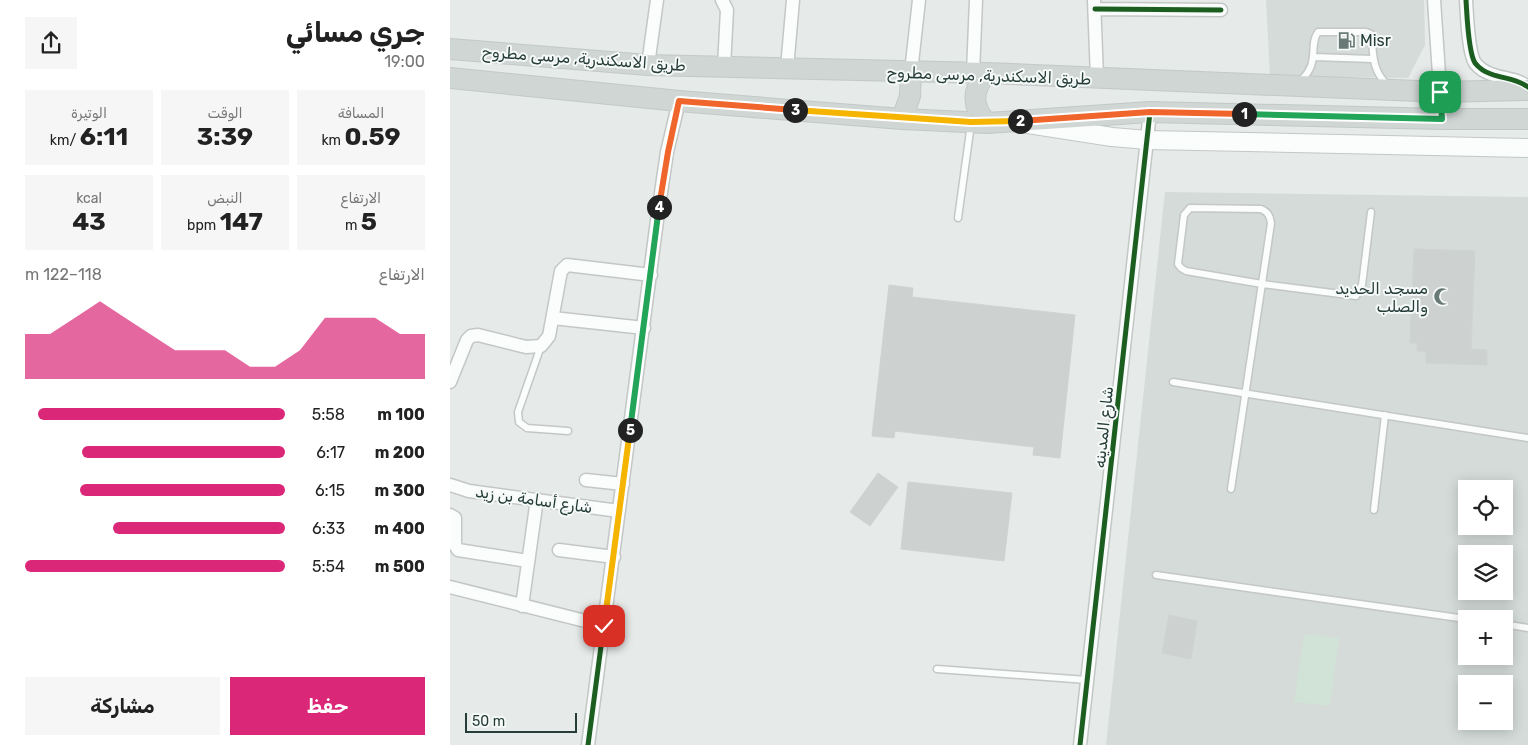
<!DOCTYPE html>
<html lang="ar">
<meta charset="utf-8">
<style>
body{margin:0;font-family:Rubik,"Noto Naskh Arabic",sans-serif;background:#f6f6f6;color:#222;direction:rtl;height:100vh;display:flex;flex-direction:column;font-size:19px;white-space:nowrap}
*{box-sizing:border-box;margin:0}
p{font-size:16px;color:#767676}
.icon{flex:none;width:28px;height:28px;fill:none;stroke:currentColor;stroke-width:2;stroke-linecap:round;stroke-linejoin:round}
.map{position:relative;flex:1;overflow:hidden;direction:ltr}
.side{display:flex;flex-direction:column;background:#fff;width:450px}
.side>*{flex:none}
.tools{position:absolute;left:1008px;top:480px;display:grid;gap:10px}
.tools a{display:grid;place-items:center;width:55px;height:55px;border-radius:0px;background:#fff;box-shadow:0 2px 12px #0003;font-size:25px}
.scale{position:absolute;left:15px;bottom:12px;width:112px;box-sizing:border-box;padding-left:5px;border:2px solid #253c38;border-top:0;font-size:14px;line-height:18px;white-space:nowrap;color:#253c38;-webkit-text-stroke:4px #f5f9f7;paint-order:stroke}
.pin{position:absolute;display:grid;place-items:center;width:42px;height:42px;color:#fff;margin:-21px;border-radius:10px;box-shadow:0 2px 8px #0006}
.km{position:absolute;width:25px;height:25px;margin:-12px;border-radius:50%;background:#222;color:#fff;font-size:14px;line-height:25px;text-align:center}
.round{display:grid;place-items:center;flex:none;width:52px;height:52px;border-radius:0px;background:#f6f6f6}
.headline{display:flex;align-items:center;justify-content:space-between;height:85px;padding:0 25px}
h1{font-size:28px;font-weight:700;line-height:38px}
.metrics{display:grid;grid-template-columns:repeat(3,1fr);gap:8px;height:85px;padding:5px 25px}
.metrics div{display:grid;align-content:center;border-radius:0px;background:#f6f6f6;text-align:center}
.metrics b{font-size:25px;font-weight:700}
.metrics small{font-size:14px;font-weight:400}
.metrics p{font-size:14px}
.chart{height:140px;padding:10px 25px}
.chart p{display:flex;justify-content:space-between}
.chart svg{width:100%;height:90px;margin-top:5px;fill:#db2777;opacity:.7}
.action{display:flex;gap:10px;margin-top:auto;padding:10px 25px}
.action a{flex:1;height:58px;border-radius:0px;background:#db2777;color:#fff;font-size:20px;font-weight:700;line-height:58px;text-align:center}
.action a+a{background:#f6f6f6;color:#222}
ul{padding:0 25px;list-style:none;font-size:16px}
li{display:grid;grid-template-columns:80px 60px 1fr;align-items:center;height:38px}
li i{height:12px;border-radius:6px;background:#db2777}
main{display:flex;flex:1;min-height:0}
.map>svg:first-child{display:block}
.built{fill:#d4dbd8;fill-rule:evenodd}
.green{fill:#d1e2d7}
.building{fill:#cdd2d0;stroke:#cfd3d1}
.lines{fill:none;stroke-linecap:round;stroke-linejoin:round}
.lane-casing{stroke:#c3c7c5;stroke-width:9}
.street-casing{stroke:#c3c7c5;stroke-width:15}
.secondary-casing{stroke:#c2c8c6;stroke-width:20}
.primary-casing{stroke:#c2c9c8;stroke-width:22}
.lane{stroke:#fbfcfc;stroke-width:6}
.street{stroke:#fbfcfc;stroke-width:12}
.secondary{stroke:#fbfcfc;stroke-width:18}
.primary{stroke:#cfd6d4;stroke-width:20}
.cycleway-casing{stroke:#f5f9f7;stroke-width:8}
.cycleway{stroke:#1b5e20;stroke-width:5}
.split-1-casing{stroke:#fff;stroke-width:10}
.split-2-casing{stroke:#fff;stroke-width:10}
.split-3-casing{stroke:#fff;stroke-width:10}
.split-4-casing{stroke:#fff;stroke-width:10}
.split-5-casing{stroke:#fff;stroke-width:10}
.split-6-casing{stroke:#fff;stroke-width:10}
.split-1{stroke:#22a559;stroke-width:6}
.split-2{stroke:#f0652b;stroke-width:6}
.split-3{stroke:#f5b400;stroke-width:6}
.split-4{stroke:#f0652b;stroke-width:6}
.split-5{stroke:#22a559;stroke-width:6}
.split-6{stroke:#f5b400;stroke-width:6}
.labels{text-anchor:middle;stroke-width:4;stroke-linejoin:round;paint-order:stroke}
.poi-label{font-size:16px;fill:#253c38;stroke:#f5f9f7;text-anchor:start}
.street-label{font-size:16px;fill:#253c38;stroke:#f5f9f7}
</style>
<main>
<div class="map">
<svg width="1078" height="745" viewBox="0 0 1078 745">
<rect width="100%" height="100%" fill="#e6eae8"/>
<path class="built" d="M816,0H974L975,45L958,78L820,76Z
M715,192L1078,197V745H656ZM1016,489H1054V526H1016ZM1016,554H1054V591H1016ZM1016,619H1054V656H1016ZM1016,684H1054V721H1016Z"/>
<path class="green" d="M854,634L889,638L880,706L844,702Z"/>
<path class="building" d="M964,249L1025,251L1021,349L1037,350V365L976,363V352L967,351V343H960Z
M439,285L463,288L462,297L625,315L610,458L583,455L584,447L445,431L444,438L422,436Z
M428,473L448,487L420,526L400,512Z
M458,482L562,493L554,561L451,549Z
M719,615L747,621L741,659L712,653Z"/>
<g class="lines">
<defs>
<path id="lane" d="M864,57L922,59
M850,81C871,63 858,46 868,32H916L921,34C924,55 921,68 937,85
M508,218L521,124
M91,346L68,412L69,422L77,428L118,431
M723,382L1078,438
M781,489C794,401 808,312 821,223C820,216 818,212 811,209L740,208L734,215L728,264L731,268L736,271L812,284L906,296L912,285L921,212
M924,510L935,415
M706,575L1016,619
M1054,624L1078,628
M487,669L637,680"/>
<path id="street" d="M272,0L277,10L274,66
M644,0L647,78
M984,0L992,119
M1016,0C1017,14 1018,52 1025,63C1029,68 1035,72 1041,74C1054,79 1066,78 1078,87
M645,9L771,10
M198,65L207,0
M337,68L343,0
M461,72L469,0
M523,73L526,0
M103,318L194,328
M0,382L17,340L21,336L28,335L76,347L91,346L99,336L111,271L117,265L201,275
M136,480L173,484
M0,485L19,491L169,511
M0,515L5,518V545L8,550L78,561
M109,550L164,557
M0,587L155,626
M72,606L87,499
M138,745L208,213L217,152L229,101
M630,745L700,112"/>
<path id="secondary" d="M578,124L662,137L698,140L1078,148"/>
<path id="primary" d="M0,49L198,65L536,73L991,92L1078,90
M536,73C522,91 521,106 537,123
M0,78L229,101L452,119L537,123L700,112L992,119H1078
M452,119L460,96L461,72"/>
</defs>
<use href="#lane" class="lane-casing"/>
<use href="#street" class="street-casing"/>
<use href="#secondary" class="secondary-casing"/>
<use href="#primary" class="primary-casing"/>
<use href="#lane" class="lane"/>
<use href="#street" class="street"/>
<use href="#secondary" class="secondary"/>
<use href="#primary" class="primary"/>
<defs>
<path id="cycleway" d="M1016,0C1017,14 1018,52 1025,63C1029,68 1035,72 1041,74C1054,79 1066,78 1078,87
M645,9L771,10
M138,745L208,213L217,152L229,101
M630,745L700,112"/>
</defs>
<use href="#cycleway" class="cycleway-casing"/>
<use href="#cycleway" class="cycleway"/>
</g>
<g class="lines">
<defs>
<path id="split-1" d="M794,114L992,119L990,92"/>
<path id="split-2" d="M570,121L700,112L794,114"/>
<path id="split-3" d="M345,110L521,122L570,121"/>
<path id="split-4" d="M209,207L218,152L229,101L345,110"/>
<path id="split-5" d="M180,430L209,207"/>
<path id="split-6" d="M154,626L180,430"/>
</defs>
<use href="#split-1" class="split-1-casing"/>
<use href="#split-2" class="split-2-casing"/>
<use href="#split-3" class="split-3-casing"/>
<use href="#split-4" class="split-4-casing"/>
<use href="#split-5" class="split-5-casing"/>
<use href="#split-6" class="split-6-casing"/>
<use href="#split-1" class="split-1"/>
<use href="#split-2" class="split-2"/>
<use href="#split-3" class="split-3"/>
<use href="#split-4" class="split-4"/>
<use href="#split-5" class="split-5"/>
<use href="#split-6" class="split-6"/>
</g>
<defs>
<symbol id="fuel-bare" viewBox="-9 -9 18 18"><path d="M-5.5-6h7V0h2V4h1.3V-2.5L3-4.5l.8-.8L6-3V5H2.5V1h-1V6h-7ZM-4.2-4.7v3.2H.2V-4.7Z" fill="#697976" stroke="#f5f9f7" stroke-width="2.5" paint-order="stroke"/></symbol>
<symbol id="mosque-bare" viewBox="-9 -9 18 18"><path d="M3.5-4.9A6 6 0 1 0 3.5 4.9A5 5 0 1 1 3.5-4.9Z" fill="#697976" stroke="#f5f9f7" stroke-width="2.5" paint-order="stroke"/></symbol>
</defs>
<g fill-rule="evenodd">
<use href="#fuel-bare" x="884" y="28" width="25" height="25"/>
<use href="#mosque-bare" x="980" y="284" width="25" height="25"/>
</g>
<g class="labels">
<g class="poi-label">
<text x="910" y="46">Misr</text>
<text x="978" y="294" text-anchor="end">مسجد الحديد<tspan x="978" dy="18">والصلب</tspan></text>
</g>
<g class="street-label">
<text transform="translate(134 58) rotate(4)" y="6">طريق الاسكندرية, مرسى مطروح</text>
<text transform="translate(539 75) rotate(2)" y="6">طريق الاسكندرية, مرسى مطروح</text>
<text transform="translate(653 427) rotate(-84)" y="6">شارع المدينه</text>
<text transform="translate(84 499) rotate(8)" y="6">شارع أسامة بن زيد</text>
</g>
</g>
</svg>
<div class="tools">
<a><svg class="icon" aria-label="locate" viewBox="0 0 24 24"><circle cx="12" cy="12" r="6"/><path d="M12 2v4M12 18v4M2 12h4M18 12h4"/></svg></a>
<a><svg class="icon" aria-label="layers" viewBox="0 0 24 24"><path d="M12 4l9 5-9 5-9-5zM3 14l9 5 9-5"/></svg></a>
<a>+</a>
<a>−</a>
</div>
<div class="scale">50 m</div>
<div class="pin" style="left:990px;top:92px;background:#1e9e55"><svg class="icon" aria-label="arrive" viewBox="0 0 24 24"><path d="M6 21V4h12l-3 4 3 4H6"/></svg></div>
<div class="pin" style="left:154px;top:626px;background:#d93025"><svg class="icon" aria-label="check" viewBox="0 0 24 24"><path d="M5 12l5 5 9-10"/></svg></div>
<b class="km" style="left:794px;top:114px">1</b>
<b class="km" style="left:570px;top:121px">2</b>
<b class="km" style="left:345px;top:110px">3</b>
<b class="km" style="left:209px;top:207px">4</b>
<b class="km" style="left:180px;top:430px">5</b>
</div>
<section class="side">
<div class="headline"><div><h1>جري مسائي</h1><p>19:00</p></div><a class="round"><svg class="icon" aria-label="share" viewBox="0 0 24 24"><path d="M12 15V3M7 8l5-5 5 5M5 13v7h14v-7"/></svg></a></div>
<div class="metrics">
<div><p>المسافة</p><b>0.59<small> km</small></b></div>
<div><p>الوقت</p><b>3:39</b></div>
<div><p>الوتيرة</p><b>6:11<small> /km</small></b></div>
</div>
<div class="metrics">
<div><p>الارتفاع</p><b>5<small> m</small></b></div>
<div><p>النبض</p><b>147<small> bpm</small></b></div>
<div><p>kcal</p><b>43</b></div>
</div>
<div class="chart"><p><span>الارتفاع</span>118–122 m</p>
<svg viewBox="0 0 160 44" preserveAspectRatio="none"><path d="M0 44V22L10 22L20 14L30 6L40 14L50 22L60 30L70 30L80 30L90 38L100 38L110 30L120 14L130 14L140 14L150 22L160 22V44z"/></svg>
</div>
<ul>
<li><b>100 m</b>5:58<i style="width:95%"></i></li>
<li><b>200 m</b>6:17<i style="width:78%"></i></li>
<li><b>300 m</b>6:15<i style="width:79%"></i></li>
<li><b>400 m</b>6:33<i style="width:66%"></i></li>
<li><b>500 m</b>5:54<i style="width:100%"></i></li>
</ul>
<div class="action"><a>حفظ</a><a>مشاركة</a></div>
</section>
</main>
